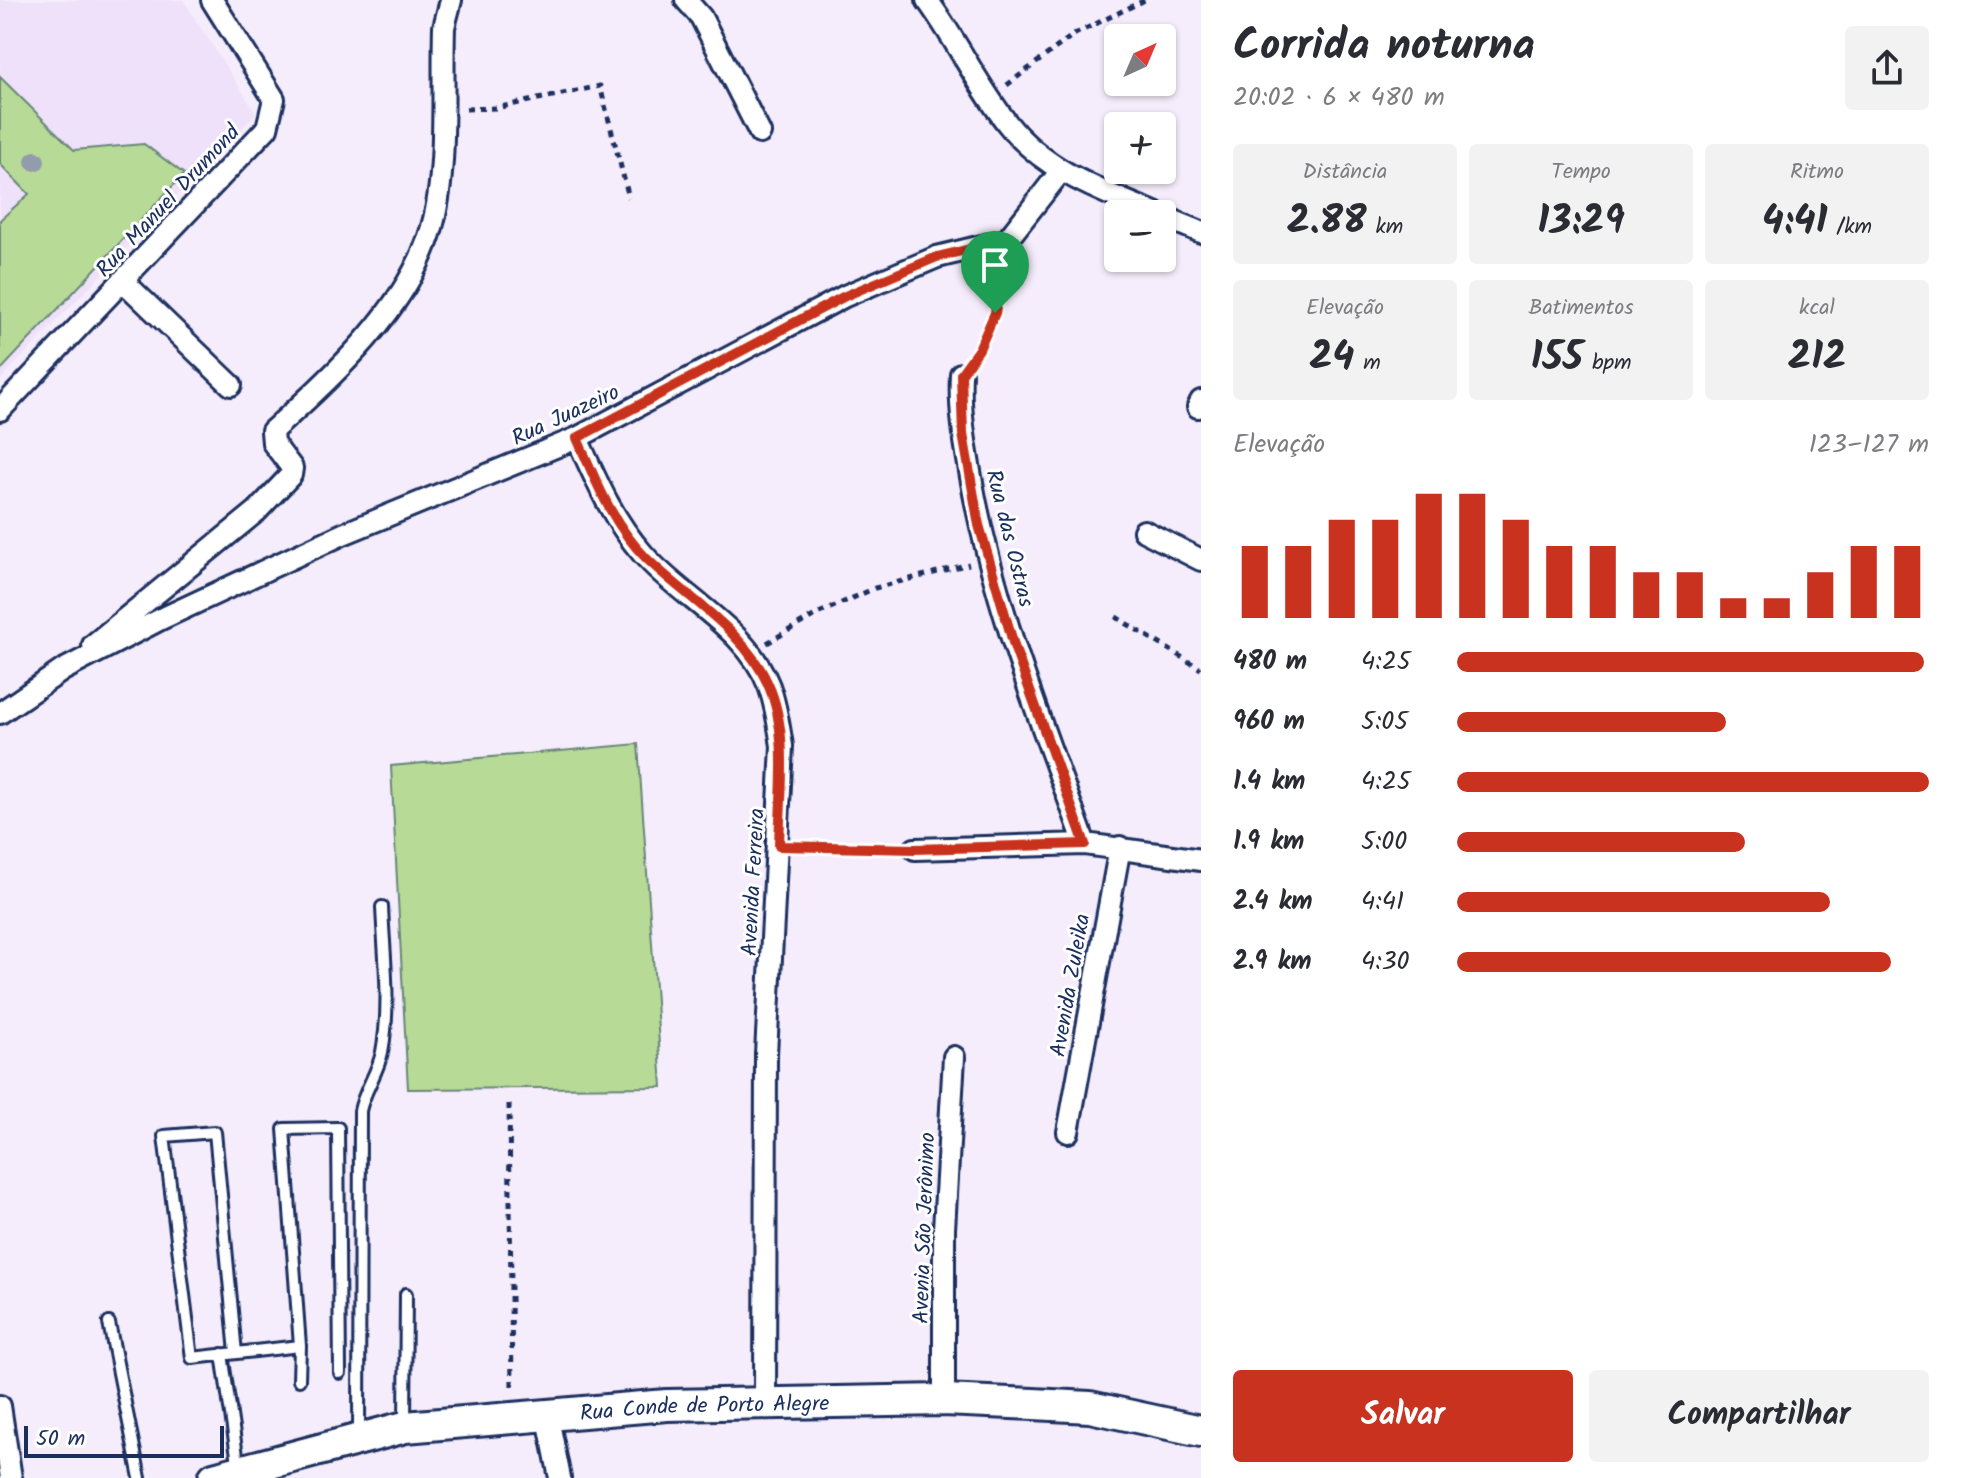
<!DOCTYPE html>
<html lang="pt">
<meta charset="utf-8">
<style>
body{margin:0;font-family:Kalam,sans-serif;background:#f2f2f3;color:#2b2b33;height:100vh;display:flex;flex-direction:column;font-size:30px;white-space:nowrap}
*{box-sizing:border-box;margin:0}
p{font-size:26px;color:#7c7c81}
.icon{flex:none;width:44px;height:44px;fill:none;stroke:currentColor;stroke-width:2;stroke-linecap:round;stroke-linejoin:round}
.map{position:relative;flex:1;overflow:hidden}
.sheet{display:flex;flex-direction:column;background:#fff;width:760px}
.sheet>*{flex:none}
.needle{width:52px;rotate:44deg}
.controls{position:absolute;left:1104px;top:24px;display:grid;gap:16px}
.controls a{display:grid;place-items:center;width:72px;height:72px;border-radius:8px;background:#fff;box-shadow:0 2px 6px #0004;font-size:40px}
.scale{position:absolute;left:24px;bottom:20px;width:200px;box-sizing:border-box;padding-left:8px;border:4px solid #1b2f5e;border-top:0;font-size:22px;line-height:28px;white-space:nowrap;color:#1b2f5e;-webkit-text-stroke:6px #fff;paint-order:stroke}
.pin{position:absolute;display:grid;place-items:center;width:68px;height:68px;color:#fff;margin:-82px -34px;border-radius:50% 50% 50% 0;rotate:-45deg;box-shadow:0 0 8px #0007}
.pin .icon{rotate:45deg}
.round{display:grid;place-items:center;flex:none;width:84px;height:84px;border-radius:8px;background:#f2f2f3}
.headline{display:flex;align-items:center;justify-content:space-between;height:136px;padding:0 32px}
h1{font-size:44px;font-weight:800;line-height:60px}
.metrics{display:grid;grid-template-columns:repeat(3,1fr);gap:12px;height:136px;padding:8px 32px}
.metrics div{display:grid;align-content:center;border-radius:8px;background:#f2f2f3;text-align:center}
.metrics b{font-size:40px;font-weight:800}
.metrics small{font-size:22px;font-weight:400}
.metrics p{font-size:22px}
.chart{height:224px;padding:16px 32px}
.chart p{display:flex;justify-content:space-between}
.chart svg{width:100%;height:144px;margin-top:8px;stroke:#c8321e;stroke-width:6}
.action{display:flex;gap:16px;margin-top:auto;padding:16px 32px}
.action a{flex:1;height:92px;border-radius:8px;background:#c8321e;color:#fff;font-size:32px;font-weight:800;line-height:92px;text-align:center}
.action a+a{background:#f2f2f3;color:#2b2b33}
ul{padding:0 32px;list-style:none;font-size:26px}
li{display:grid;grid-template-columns:128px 96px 1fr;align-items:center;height:60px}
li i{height:20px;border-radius:10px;background:#c8321e}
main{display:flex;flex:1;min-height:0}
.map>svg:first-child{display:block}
.built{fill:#eee1f9}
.green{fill:#b7db96;stroke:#69857a;stroke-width:2}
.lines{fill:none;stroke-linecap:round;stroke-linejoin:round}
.lane-casing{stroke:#1b2f5e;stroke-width:16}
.street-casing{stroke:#1b2f5e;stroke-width:26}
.secondary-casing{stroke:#1b2f5e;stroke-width:36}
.path{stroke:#1b2f5e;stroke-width:5;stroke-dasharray:6 6;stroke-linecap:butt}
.lane{stroke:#fff;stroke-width:10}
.street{stroke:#fff;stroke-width:20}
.secondary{stroke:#fff;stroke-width:30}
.tree{fill:#939cac}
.route-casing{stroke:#fff;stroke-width:16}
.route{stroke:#c8321e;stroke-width:10}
.labels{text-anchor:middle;stroke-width:6;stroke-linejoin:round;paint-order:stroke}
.street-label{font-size:22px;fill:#1b2f5e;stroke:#fff}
</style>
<main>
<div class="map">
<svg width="1201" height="1478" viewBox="0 0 1201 1478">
<rect width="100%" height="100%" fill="#f5edfb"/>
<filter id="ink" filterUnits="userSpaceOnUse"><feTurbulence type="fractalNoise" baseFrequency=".0125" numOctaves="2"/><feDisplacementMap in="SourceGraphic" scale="16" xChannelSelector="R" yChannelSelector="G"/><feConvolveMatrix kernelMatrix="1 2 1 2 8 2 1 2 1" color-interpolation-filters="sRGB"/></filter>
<g filter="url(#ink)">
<path class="built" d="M0,0H183L256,113L0,380Z"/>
<path class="green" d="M0,77L74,150L144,144L184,174L0,371V220L29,194L0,164Z
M638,744L662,1087L408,1089L391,766Z"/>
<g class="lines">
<defs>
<path id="lane" d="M109,1323L140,1478
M236,1353L215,1132L164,1136L192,1358L300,1346
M222,1354L239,1469
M299,1380L300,1346L284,1129L338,1128L340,1373
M405,1425L406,1294
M359,1437L360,1111C364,1090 378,1073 382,1052C391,1005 384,955 382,907"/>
<path id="street" d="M686,0L701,17L760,133
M927,0C956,39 977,85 1007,123C1044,171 1103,192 1157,214
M1162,216L1201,232
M123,281L231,385
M961,374C959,409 965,443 971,477C993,604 1042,724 1085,844
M1198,407L1201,401
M0,410L267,128L274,99L212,0
M577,438C596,480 612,519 643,554C682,599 746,627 769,686C776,705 779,726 782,746L766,1054L765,1401
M1144,531L1201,560
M93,645L257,511L291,475L292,468L273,443L272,431C332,378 410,306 432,227C448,171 442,87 444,27L451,0
M0,713L63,670L161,619L343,534L577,438L845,296L937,257L1007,240L1061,171
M915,849L1085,844L1201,860
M1068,1132L1120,847
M944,1400V1229L954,1057
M0,1406L11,1478
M547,1413L560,1478"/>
<g id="secondary">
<path id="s1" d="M214,1478L405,1427L667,1405L944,1400L1033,1404L1090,1407L1201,1431"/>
</g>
</defs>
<use href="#lane" class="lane-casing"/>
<use href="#street" class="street-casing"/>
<use href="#secondary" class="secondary-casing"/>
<path class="path" d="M1007,85L1073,35L1145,0
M466,109L496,108L600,86L629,198
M973,356L995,313L1005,261
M1116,617L1201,669
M767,643L817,614L875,588L969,564
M796,847L894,849
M509,1104L512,1390"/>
<use href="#lane" class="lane"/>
<use href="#street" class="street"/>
<use href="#secondary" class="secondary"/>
</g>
<circle class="tree" cx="35" cy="161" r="10"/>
</g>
<g class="lines" filter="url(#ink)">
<defs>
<path id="route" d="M1007,240L995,313L979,349L961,374L963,434L979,525L1015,649L1085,844L915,849L779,846C780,794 790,733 768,684C744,630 687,598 646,558C612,524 596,481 577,438L845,296L937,257Z"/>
</defs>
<use href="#route" class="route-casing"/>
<use href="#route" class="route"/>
</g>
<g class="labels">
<g class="street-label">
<text transform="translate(167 200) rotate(-47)" y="8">Rua Manuel Drumond</text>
<text transform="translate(565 414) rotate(-25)" y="8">Rua Juazeiro</text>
<text transform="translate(1011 538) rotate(76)" y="8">Rua das Ostras</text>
<text transform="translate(752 882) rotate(-87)" y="8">Avenida Ferreira</text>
<text transform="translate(1069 985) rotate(-80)" y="8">Avenida Zuleika</text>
<text transform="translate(923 1228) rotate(-88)" y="8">Avenia São Jerônimo</text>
<text dy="8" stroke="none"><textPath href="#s1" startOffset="498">Rua Conde de Porto Alegre</textPath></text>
</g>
</g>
</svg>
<div class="controls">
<a><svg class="needle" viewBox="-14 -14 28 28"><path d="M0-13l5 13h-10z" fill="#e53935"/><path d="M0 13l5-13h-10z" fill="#7c7c81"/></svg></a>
<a>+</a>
<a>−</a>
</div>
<div class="scale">50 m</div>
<div class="pin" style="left:995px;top:313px;background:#1e9e55"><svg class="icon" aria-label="arrive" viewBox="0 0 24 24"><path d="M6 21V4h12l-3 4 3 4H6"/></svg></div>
</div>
<section class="sheet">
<div class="headline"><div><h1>Corrida noturna</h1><p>20:02 · 6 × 480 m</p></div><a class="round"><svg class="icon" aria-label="share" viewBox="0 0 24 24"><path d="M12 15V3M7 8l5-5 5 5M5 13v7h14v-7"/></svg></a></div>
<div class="metrics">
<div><p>Distância</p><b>2.88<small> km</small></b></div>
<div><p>Tempo</p><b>13:29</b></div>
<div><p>Ritmo</p><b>4:41<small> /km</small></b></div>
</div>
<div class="metrics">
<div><p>Elevação</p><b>24<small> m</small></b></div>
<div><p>Batimentos</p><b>155<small> bpm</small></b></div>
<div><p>kcal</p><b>212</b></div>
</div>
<div class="chart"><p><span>Elevação</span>123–127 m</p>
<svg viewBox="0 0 160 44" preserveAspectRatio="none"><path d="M5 44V22M15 44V22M25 44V14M35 44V14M45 44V6M55 44V6M65 44V14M75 44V22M85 44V22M95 44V30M105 44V30M115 44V38M125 44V38M135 44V30M145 44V22M155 44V22"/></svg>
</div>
<ul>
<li><b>480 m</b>4:25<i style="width:99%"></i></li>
<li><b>960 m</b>5:05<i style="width:57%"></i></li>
<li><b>1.4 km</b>4:25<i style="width:100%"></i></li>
<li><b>1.9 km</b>5:00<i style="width:61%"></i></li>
<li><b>2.4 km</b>4:41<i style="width:79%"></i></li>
<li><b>2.9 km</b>4:30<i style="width:92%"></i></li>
</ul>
<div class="action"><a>Salvar</a><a>Compartilhar</a></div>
</section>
</main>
